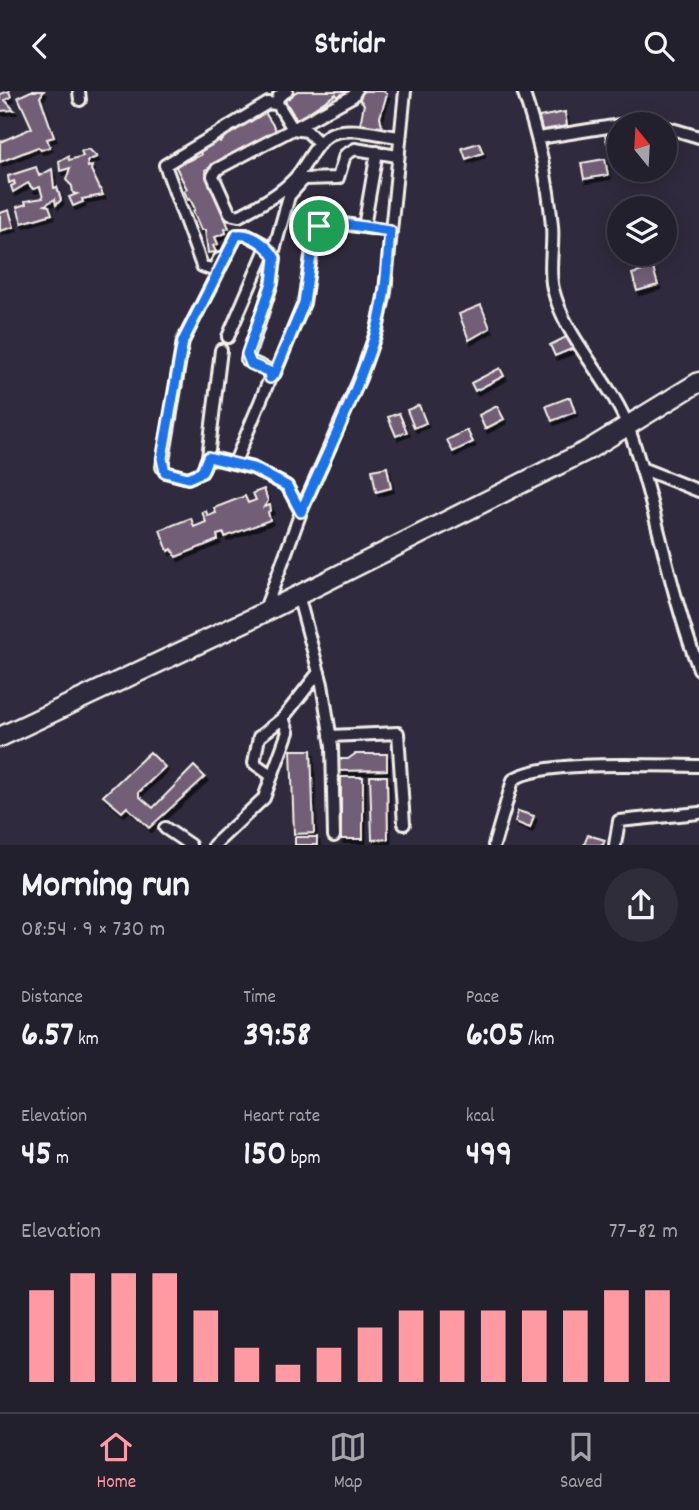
<!DOCTYPE html>
<meta charset="utf-8">
<style>
body{margin:0;font-family:Dekko,sans-serif;background:#2f2d3a;color:#f1f3f6;height:100vh;display:flex;flex-direction:column;font-size:26px;white-space:nowrap}
*{box-sizing:border-box;margin:0}
p{font-size:23px;color:#a3a3aa}
.icon{flex:none;width:38px;height:38px;fill:none;stroke:currentColor;stroke-width:2;stroke-linecap:round;stroke-linejoin:round}
.map{position:relative;height:754px;overflow:hidden}
.side{display:flex;flex-direction:column;background:#23202e;flex:1}
.side>*{flex:none}
.needle{width:46px;rotate:342deg}
.fabs{position:absolute;left:607px;top:21px;display:grid;gap:14px}
.fabs a{display:grid;place-items:center;width:70px;height:70px;border-radius:50%;background:#23202e;box-shadow:0 4px 18px #0003,0 0 0 2px #403e4a;font-size:35px}
.pin{position:absolute;display:grid;place-items:center;width:60px;height:60px;color:#fff;margin:-30px;border:4px solid #fff;border-radius:50%;box-shadow:0 2px 7px #0007}
.round{display:grid;place-items:center;flex:none;width:74px;height:74px;border-radius:37px;background:#2f2d3a}
.headline{display:flex;align-items:center;justify-content:space-between;height:119px;padding:0 21px}
h1{font-size:38px;font-weight:800;line-height:52px}
.stats{display:grid;grid-template-columns:repeat(3,1fr);gap:10px;height:119px;padding:7px 21px}
.stats div{display:grid;align-content:center}
.stats b{font-size:35px;font-weight:800}
.stats small{font-size:19px;font-weight:400}
.stats p{font-size:19px}
.chart{height:196px;padding:14px 21px}
.chart p{display:flex;justify-content:space-between}
.chart svg{width:100%;height:126px;margin-top:7px;stroke:#ff9aa2;stroke-width:6}
header{display:flex;justify-content:space-between;align-items:center;height:91px;padding:0 21px;background:#23202e;font-size:32px;font-weight:800}
.menu{display:flex;justify-content:space-around;align-items:center;height:98px;border-top:2px solid #403e4a;background:#23202e;font-size:19px;color:#a3a3aa}
.menu a{display:grid;justify-items:center;gap:4px}
.menu .active{color:#ff9aa2}
.map>svg:first-child{display:block}
.building{fill:#725e77;stroke:#f4f1e8;stroke-width:2;filter:url(#shadow)}
.lines{fill:none;stroke-linecap:round;stroke-linejoin:round}
.minor-casing{stroke:#f4f1e8;stroke-width:16}
.primary-casing{stroke:#f4f1e8;stroke-width:23}
.minor{stroke:#2f2a3d;stroke-width:10}
.primary{stroke:#2f2a3d;stroke-width:18}
.route-casing{stroke:#fff;stroke-width:14}
.route{stroke:#1a73e8;stroke-width:9}
</style>
<header><svg class="icon" aria-label="back" viewBox="0 0 24 24"><path d="M15 5l-7 7 7 7"/></svg>Stridr<svg class="icon" aria-label="search" viewBox="0 0 24 24"><circle cx="10" cy="10" r="6"/><path d="M15 15l6 6"/></svg></header>
<div class="map">
<svg width="699" height="754" viewBox="0 0 699 754">
<defs>
<filter id="shadow"><feDropShadow dx="2.5" dy="4" stdDeviation="0" flood-color="#0009"/></filter>
</defs>
<rect width="100%" height="100%" fill="#2f2a3d"/>
<filter id="ink" filterUnits="userSpaceOnUse"><feTurbulence type="fractalNoise" baseFrequency=".0143" numOctaves="2"/><feDisplacementMap in="SourceGraphic" scale="14" xChannelSelector="R" yChannelSelector="G"/><feConvolveMatrix kernelMatrix="1 2 1 2 8 2 1 2 1" color-interpolation-filters="sRGB"/></filter>
<g filter="url(#ink)">
<path class="building" d="M9,0L11,6L5,9L14,19L0,20V3Z
M31,0H44L40,6L54,46L47,48L50,56L41,59L38,56L0,71V51L32,37L18,6Z
M298,0H349L338,7L336,3L297,29L284,8Z
M361,0H383L387,3L380,26L383,41L360,34L364,13L360,9Z
M264,20L278,42L205,79L229,137L225,138L226,142L215,146L218,153L213,155L216,161L208,162L205,139H201L193,120L195,118L190,108L188,109L184,100L187,98L172,68L180,64L183,72L201,64L199,57L217,47L220,51L223,49L220,44Z
M565,21L567,35L542,39L539,26Z
M620,38V63L611,65L604,41Z
M479,52L483,62L466,68L462,57Z
M89,58L97,66L87,70L88,76L92,75L91,79L103,104L82,108L83,111L73,115L69,106L77,103L73,102L72,95L66,89L70,77L60,80L59,70L68,65L69,69L83,65L81,60Z
M605,68L608,84L584,88L581,72Z
M36,76L39,85L52,78L54,97L57,96L61,109L56,114L55,108L45,114L49,115L52,123L22,132L17,116L26,113L25,110L43,107L40,96L33,98L28,92L13,101L11,95L15,93L14,90L9,92L8,85Z
M9,119L14,136L0,140V122Z
M653,177L658,194L637,200L632,183Z
M481,214L490,237L469,249L459,223Z
M568,245L574,257L555,265L550,254Z
M500,277L504,285L475,300L471,292Z
M570,306L575,321L552,330L546,315Z
M419,314L426,332L414,337L407,319Z
M497,315L504,328L485,338L479,324Z
M399,322L407,341L396,345L388,326Z
M467,339L473,351L453,361L447,349Z
M387,376L391,397L376,401L372,379Z
M264,398L268,410L264,416L270,414L271,419L268,421L270,429L225,446L224,442L217,444L218,449L176,466L172,458L168,460L160,439L191,427L194,436L206,431L202,421L206,420L208,425L216,422L214,417L245,405L248,412L256,409L253,402Z
M291,659H311L314,742L294,743Z
M150,661L165,676L139,701V705L153,717L194,675L205,686L149,737L127,716L122,721L103,705Z
M355,663H387V679L337,680V668H348Z
M370,685H387L388,748L372,749Z
M341,686H363V748H341Z
M518,720L534,725L530,737L515,731Z
M588,744L605,749L603,754H584Z
M295,746H317V754H295Z"/>
<g class="lines">
<defs>
<path id="minor" d="M79,0L80,9
M523,0C538,44 548,88 552,135C554,156 548,177 553,198C566,250 611,289 629,338C657,417 669,500 699,578
M277,12L293,38L353,5L356,0
M624,33H634
M665,36L699,46
M539,47L620,34
M319,52L307,40L293,38L217,78L213,85L230,123L239,125C259,114 279,104 294,88C307,75 315,49 333,42C351,35 380,44 399,46
M364,136L377,61
M273,163L289,105L304,88L338,87L345,64L355,58L397,65
M219,168L213,179L202,175L165,74L268,12L276,13L279,5L287,0
M228,246L266,158L264,153L247,144H237L183,250L162,376L165,381L188,387L202,381L208,366L253,377L287,395L301,421
M270,287L275,282L304,212L315,138L331,131L390,140
M208,366L221,259
M235,371L270,287L267,278L247,269L272,192L275,167L266,158
M641,377L699,400
M298,504L322,593L332,655L334,745
M264,521L301,421L360,287L377,239L385,201L405,0
M330,645L398,642L404,733
M272,685L254,672L259,646L283,627L319,581
M165,737L190,754
M214,754L264,707L288,641L283,627
M494,754L513,689C540,668 660,675 699,675
M615,754L619,730L699,722"/>
<path id="primary" d="M0,646L251,528L588,359L699,291"/>
</defs>
<use href="#minor" class="minor-casing"/>
<use href="#primary" class="primary-casing"/>
<use href="#minor" class="minor"/>
<use href="#primary" class="primary"/>
</g>
</g>
<g class="lines" filter="url(#ink)">
<defs>
<path id="route" d="M331,131L390,140C387,174 386,208 376,241C357,303 327,362 301,421L287,395L253,377L208,366L202,381L188,387L165,381L162,367L183,250L237,144C252,142 268,155 275,167L272,192L247,263L251,273L270,281V287L275,282L304,212L315,138Z"/>
</defs>
<use href="#route" class="route-casing"/>
<use href="#route" class="route"/>
</g>
</svg>
<div class="fabs">
<a><svg class="needle" viewBox="-14 -14 28 28"><path d="M0-13l5 13h-10z" fill="#e53935"/><path d="M0 13l5-13h-10z" fill="#a3a3aa"/></svg></a>
<a><svg class="icon" aria-label="layers" viewBox="0 0 24 24"><path d="M12 4l9 5-9 5-9-5zM3 14l9 5 9-5"/></svg></a>
</div>
<div class="pin" style="left:319px;top:135px;background:#1e9e55"><svg class="icon" aria-label="arrive" viewBox="0 0 24 24"><path d="M6 21V4h12l-3 4 3 4H6"/></svg></div>
</div>
<section class="side">
<div class="headline"><div><h1>Morning run</h1><p>08:54 · 9 × 730 m</p></div><a class="round"><svg class="icon" aria-label="share" viewBox="0 0 24 24"><path d="M12 15V3M7 8l5-5 5 5M5 13v7h14v-7"/></svg></a></div>
<div class="stats">
<div><p>Distance</p><b>6.57<small> km</small></b></div>
<div><p>Time</p><b>39:58</b></div>
<div><p>Pace</p><b>6:05<small> /km</small></b></div>
</div>
<div class="stats">
<div><p>Elevation</p><b>45<small> m</small></b></div>
<div><p>Heart rate</p><b>150<small> bpm</small></b></div>
<div><p>kcal</p><b>499</b></div>
</div>
<div class="chart"><p><span>Elevation</span>77–82 m</p>
<svg viewBox="0 0 160 44" preserveAspectRatio="none"><path d="M5 44V12M15 44V6M25 44V6M35 44V6M45 44V19M55 44V32M65 44V38M75 44V32M85 44V25M95 44V19M105 44V19M115 44V19M125 44V19M135 44V19M145 44V12M155 44V12"/></svg>
</div>
</section>
<nav class="menu">
<a class="active"><svg class="icon" aria-label="home" viewBox="0 0 24 24"><path d="M3 11l9-7 9 7M6 9v11h12V9"/></svg>Home</a>
<a><svg class="icon" aria-label="map" viewBox="0 0 24 24"><path d="M3 6l6-2 6 2 6-2v14l-6 2-6-2-6 2zM9 4v14M15 6v14"/></svg>Map</a>
<a><svg class="icon" aria-label="saved" viewBox="0 0 24 24"><path d="M7 4h10v16l-5-4-5 4z"/></svg>Saved</a>
</nav>
